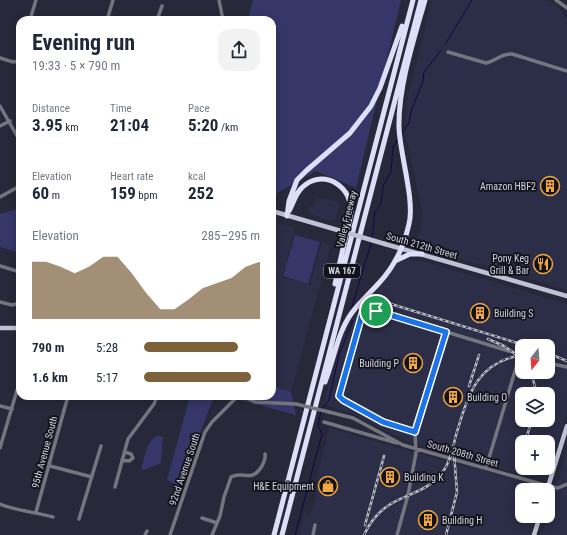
<!DOCTYPE html>
<meta charset="utf-8">
<style>
body{margin:0;font-family:"Roboto Condensed",sans-serif;background:#f2f2f3;color:#1f2937;height:100vh;display:flex;flex-direction:column;font-size:15px;white-space:nowrap}
*{box-sizing:border-box;margin:0}
p{font-size:13px;color:#747a83}
.icon{flex:none;width:22px;height:22px;fill:none;stroke:currentColor;stroke-width:2;stroke-linecap:round;stroke-linejoin:round}
.map{position:relative;flex:1;overflow:hidden}
.panel{position:absolute;left:16px;top:16px;width:260px;height:384px;display:flex;flex-direction:column;background:#fff;border-radius:12px;box-shadow:0 2px 10px #0003}
.panel>*{flex:none}
.needle{width:26px;rotate:197deg}
.tools{position:absolute;left:515px;top:339px;display:grid;gap:8px}
.tools a{display:grid;place-items:center;width:40px;height:40px;border-radius:8px;background:#fff;box-shadow:0 2px 10px #0003;font-size:20px}
.pin{position:absolute;display:grid;place-items:center;width:34px;height:34px;color:#fff;margin:-17px;border:2px solid #fff;border-radius:50%;box-shadow:0 1px 4px #0007}
.round{display:grid;place-items:center;flex:none;width:42px;height:42px;border-radius:12px;background:#f2f2f3}
.head{display:flex;align-items:center;justify-content:space-between;height:68px;padding:0 16px}
h1{font-size:22px;font-weight:700;line-height:30px}
.stats{display:grid;grid-template-columns:repeat(3,1fr);gap:6px;height:68px;padding:4px 16px}
.stats div{display:grid;align-content:center}
.stats b{font-size:17px;font-weight:700}
.stats small{font-size:11px;font-weight:400}
.stats p{font-size:11px}
.chart{height:112px;padding:8px 16px}
.chart p{display:flex;justify-content:space-between}
.chart svg{width:100%;height:72px;margin-top:4px;fill:#7d613b;opacity:.7}
ul{padding:0 16px;list-style:none;font-size:13px}
li{display:grid;grid-template-columns:64px 48px 1fr;align-items:center;height:30px}
li i{height:10px;border-radius:5px;background:#7d613b}
.map>svg:first-child{display:block}
.built{fill:#2c2d46;fill-rule:evenodd}
.green{fill:#363669}
.lines{fill:none;stroke-linecap:round;stroke-linejoin:round}
.stream{stroke:#14034b;stroke-width:1}
.minor{stroke:#74757f;stroke-width:3.5}
.major{stroke:#bfc1d5;stroke-width:4.5}
.highway{stroke:#dddff8;stroke-width:5}
.rail-casing{stroke:#babcc9;stroke-width:2.5}
.rail{stroke:#11121a;stroke-width:1;stroke-dasharray:3;stroke-linecap:butt}
.minor-bridge{stroke:#74757f;stroke-width:3.5}
.major-bridge{stroke:#bfc1d5;stroke-width:4.5}
.route-casing{stroke:#fff;stroke-width:8}
.route{stroke:#1a73e8;stroke-width:5}
.labels{text-anchor:middle;stroke-width:3.5;stroke-linejoin:round;paint-order:stroke}
.shield{fill:#11121a;stroke:#9799a4;stroke-width:1}
.shield-label{font-size:9px;font-weight:bold;fill:#d1d3df}
.poi-label{font-size:10px;fill:#d1d3df;stroke:#11121a;text-anchor:end}
.street-label{font-size:10px;fill:#d1d3df;stroke:#11121a}
</style>
<div class="map">
<svg width="567" height="535" viewBox="0 0 567 535">
<rect width="100%" height="100%" fill="#27283a"/>
<path class="built" d="M432,0H544L556,4L567,19V290L415,245L421,229L422,211L405,134L407,98Z
M316,196L340,203L335,220L328,221L308,213L309,207L313,206Z
M272,221L295,228L282,277L310,285L322,242L331,245L291,392L272,386Z
M403,259L422,261L567,304V412L555,453L548,451V442H522V459L518,474L408,442L349,412L323,404L346,330L355,315L391,273L398,262ZM522,346H548V372H522ZM522,394H548V420H522Z
M329,428L470,468L471,466L539,487L542,490H522V516H535L530,535H299L304,513L310,515L320,481L316,479Z
M567,448V535H541L548,516Z"/>
<path class="green" d="M253,0H401L356,188L316,171L272,196V20H248Z
M20,208V253L0,247V214Z
M295,235L320,242L308,284L283,276Z
M272,386L291,392L296,415L225,396H272Z
M190,396H214L180,487L167,480Z
M158,436L163,437L161,463L144,470L141,469C145,458 146,440 158,436Z"/>
<g class="lines">
<path class="stream" d="M446,43L472,0
M402,133L409,123L411,111L423,81L424,72L441,50
M372,238L375,212L381,204L383,186L391,172L393,147L398,139
M351,310L371,243
M322,409L329,400L339,355L353,320
M295,535L322,434L318,425L321,412"/>
<path class="minor" d="M219,0L223,20
M556,0L567,8
M30,20L36,0
M107,20L113,0
M157,20L162,6
M448,52L486,63C495,61 502,53 512,54L567,71
M0,58L13,62L20,61
M0,106L20,141
M0,126L10,121
M0,197L20,186
M0,266L20,272
M0,302L12,305L20,303
M548,363L567,367
M243,396L255,402L296,404
M0,406L12,409
M329,412L353,418L403,445L548,486L558,488L567,484
M324,422L397,443
M415,432L383,422L339,397L365,307L522,355
M0,448L20,380
M122,460L129,461L133,458L131,454L125,452
M50,466L92,477
M486,468L518,361L522,355
M115,487L128,439L154,404L157,396
M0,504C17,511 35,512 53,517
M36,512L68,396
M202,518L217,523
M79,519L101,446
M145,535L147,531
M170,535L205,432L212,422L238,396
M212,535L220,516L224,497L231,477C243,470 251,484 262,466C264,462 266,459 265,454
M313,535L315,525
M397,535L408,495L416,453L415,432L447,332"/>
<path class="major" d="M272,211L341,231
M385,244L567,296
M0,328H20
M547,490L567,426
M534,535L540,516"/>
<path class="highway" d="M289,211C294,202 296,191 305,185C326,169 353,188 351,213L335,284
M287,216L289,201L297,180L306,171L350,133L371,106L380,88L402,26
M395,261L410,254H422
M325,382C334,360 337,334 351,314C359,303 370,293 379,283C395,266 404,246 409,224C415,201 400,154 399,128C398,87 414,39 425,0
M274,535L413,0
M282,535L421,0"/>
<defs>
<path id="rail" d="M391,304L527,346
M488,339L504,346L521,358
M548,353L567,361
M531,372L537,394
M469,386L479,355
M525,442L532,420
M518,465L522,451
M365,525L384,456
M364,535C385,489 421,503 444,470C451,460 453,447 456,435C468,396 476,362 522,355
M446,535L457,492L454,453"/>
</defs>
<use href="#rail" class="rail-casing"/>
<use href="#rail" class="rail"/>
<path class="minor-bridge" d="M296,404L329,412"/>
<path class="major-bridge" d="M341,231L385,244"/>
</g>
<g class="lines">
<defs>
<path id="route" d="M364,307L446,332L415,432L383,422L343,400L339,396Z"/>
</defs>
<use href="#route" class="route-casing"/>
<use href="#route" class="route"/>
</g>
<defs>
<symbol id="building-ring" viewBox="-11 -11 22 22"><circle r="9.5" fill="#11121a" stroke="#f1a63f" stroke-width="1.5"/><path d="M-4-6H4V6H1V3H-1V6H-4ZM-2.5-4.3h1.7v1.8h-1.7ZM.8-4.3h1.7v1.8H.8ZM-2.5-1h1.7V.8h-1.7ZM.8-1h1.7V.8H.8Z" fill="#f1a63f"/></symbol>
<symbol id="restaurant-ring" viewBox="-11 -11 22 22"><circle r="9.5" fill="#11121a" stroke="#f1a63f" stroke-width="1.5"/><path d="M-5-6h1v4h1v-4h1v4h1v-4h1v5L-1.5 .5V6h-2V.5L-5-1ZM5-6V6H3V1.5H1.5Q1.5-4 5-6Z" fill="#f1a63f"/></symbol>
<symbol id="shop-ring" viewBox="-11 -11 22 22"><circle r="9.5" fill="#11121a" stroke="#f1a63f" stroke-width="1.5"/><path d="M-5-2.5h2.3a2.7 3.5 0 0 1 5.4 0H5L5.5 6h-11ZM-1.5-2.5h3a1.5 2.3 0 0 0-3 0Z" fill="#f1a63f"/></symbol>
</defs>
<g fill-rule="evenodd">
<use href="#building-ring" x="539" y="175" width="22" height="22"/>
<use href="#restaurant-ring" x="532" y="253" width="22" height="22"/>
<use href="#building-ring" x="469" y="302" width="22" height="22"/>
<use href="#building-ring" x="402" y="352" width="22" height="22"/>
<use href="#building-ring" x="442" y="386" width="22" height="22"/>
<use href="#building-ring" x="379" y="466" width="22" height="22"/>
<use href="#shop-ring" x="317" y="475" width="22" height="22"/>
<use href="#building-ring" x="417" y="509" width="22" height="22"/>
</g>
<g class="labels">
<rect class="shield" x="324" y="264" width="36" height="14" rx="3"/>
<g class="shield-label">
<text x="342" y="274">WA 167</text>
</g>
<g class="poi-label">
<text x="536" y="190">Amazon HBF2</text>
<text x="529" y="262">Pony Keg<tspan x="529" dy="12">Grill &amp; Bar</tspan></text>
<text x="494" y="317" text-anchor="start">Building S</text>
<text x="399" y="367">Building P</text>
<text x="467" y="401" text-anchor="start">Building O</text>
<text x="404" y="481" text-anchor="start">Building K</text>
<text x="314" y="490">H&amp;E Equipment</text>
<text x="442" y="524" text-anchor="start">Building H</text>
</g>
<g class="street-label">
<text transform="translate(346 219) rotate(-76)" y="4">Valley Freeway</text>
<text transform="translate(422 245) rotate(16)" y="4">South 212th Street</text>
<text transform="translate(44 452) rotate(-75)" y="4">95th Avenue South</text>
<text transform="translate(463 453) rotate(16)" y="4">South 208th Street</text>
<text transform="translate(184 469) rotate(-71)" y="4">92nd Avenue South</text>
</g>
</g>
</svg>
<div class="tools">
<a><svg class="needle" viewBox="-14 -14 28 28"><path d="M0-13l5 13h-10z" fill="#e53935"/><path d="M0 13l5-13h-10z" fill="#747a83"/></svg></a>
<a><svg class="icon" aria-label="layers" viewBox="0 0 24 24"><path d="M12 4l9 5-9 5-9-5zM3 14l9 5 9-5"/></svg></a>
<a>+</a>
<a>−</a>
</div>
<div class="pin" style="left:376px;top:311px;background:#1e9e55"><svg class="icon" aria-label="arrive" viewBox="0 0 24 24"><path d="M6 21V4h12l-3 4 3 4H6"/></svg></div>
<section class="panel">
<div class="head"><div><h1>Evening run</h1><p>19:33 · 5 × 790 m</p></div><a class="round"><svg class="icon" aria-label="share" viewBox="0 0 24 24"><path d="M12 15V3M7 8l5-5 5 5M5 13v7h14v-7"/></svg></a></div>
<div class="stats">
<div><p>Distance</p><b>3.95<small> km</small></b></div>
<div><p>Time</p><b>21:04</b></div>
<div><p>Pace</p><b>5:20<small> /km</small></b></div>
</div>
<div class="stats">
<div><p>Elevation</p><b>60<small> m</small></b></div>
<div><p>Heart rate</p><b>159<small> bpm</small></b></div>
<div><p>kcal</p><b>252</b></div>
</div>
<div class="chart"><p><span>Elevation</span>285–295 m</p>
<svg viewBox="0 0 160 44" preserveAspectRatio="none"><path d="M0 44V9L10 9L20 12L30 16L40 12L50 6L60 6L70 16L80 28L90 38L100 38L110 32L120 25L130 22L140 19L150 12L160 9V44z"/></svg>
</div>
<ul>
<li><b>790 m</b>5:28<i style="width:81%"></i></li>
<li><b>1.6 km</b>5:17<i style="width:92%"></i></li>
</ul>
</section>
</div>
